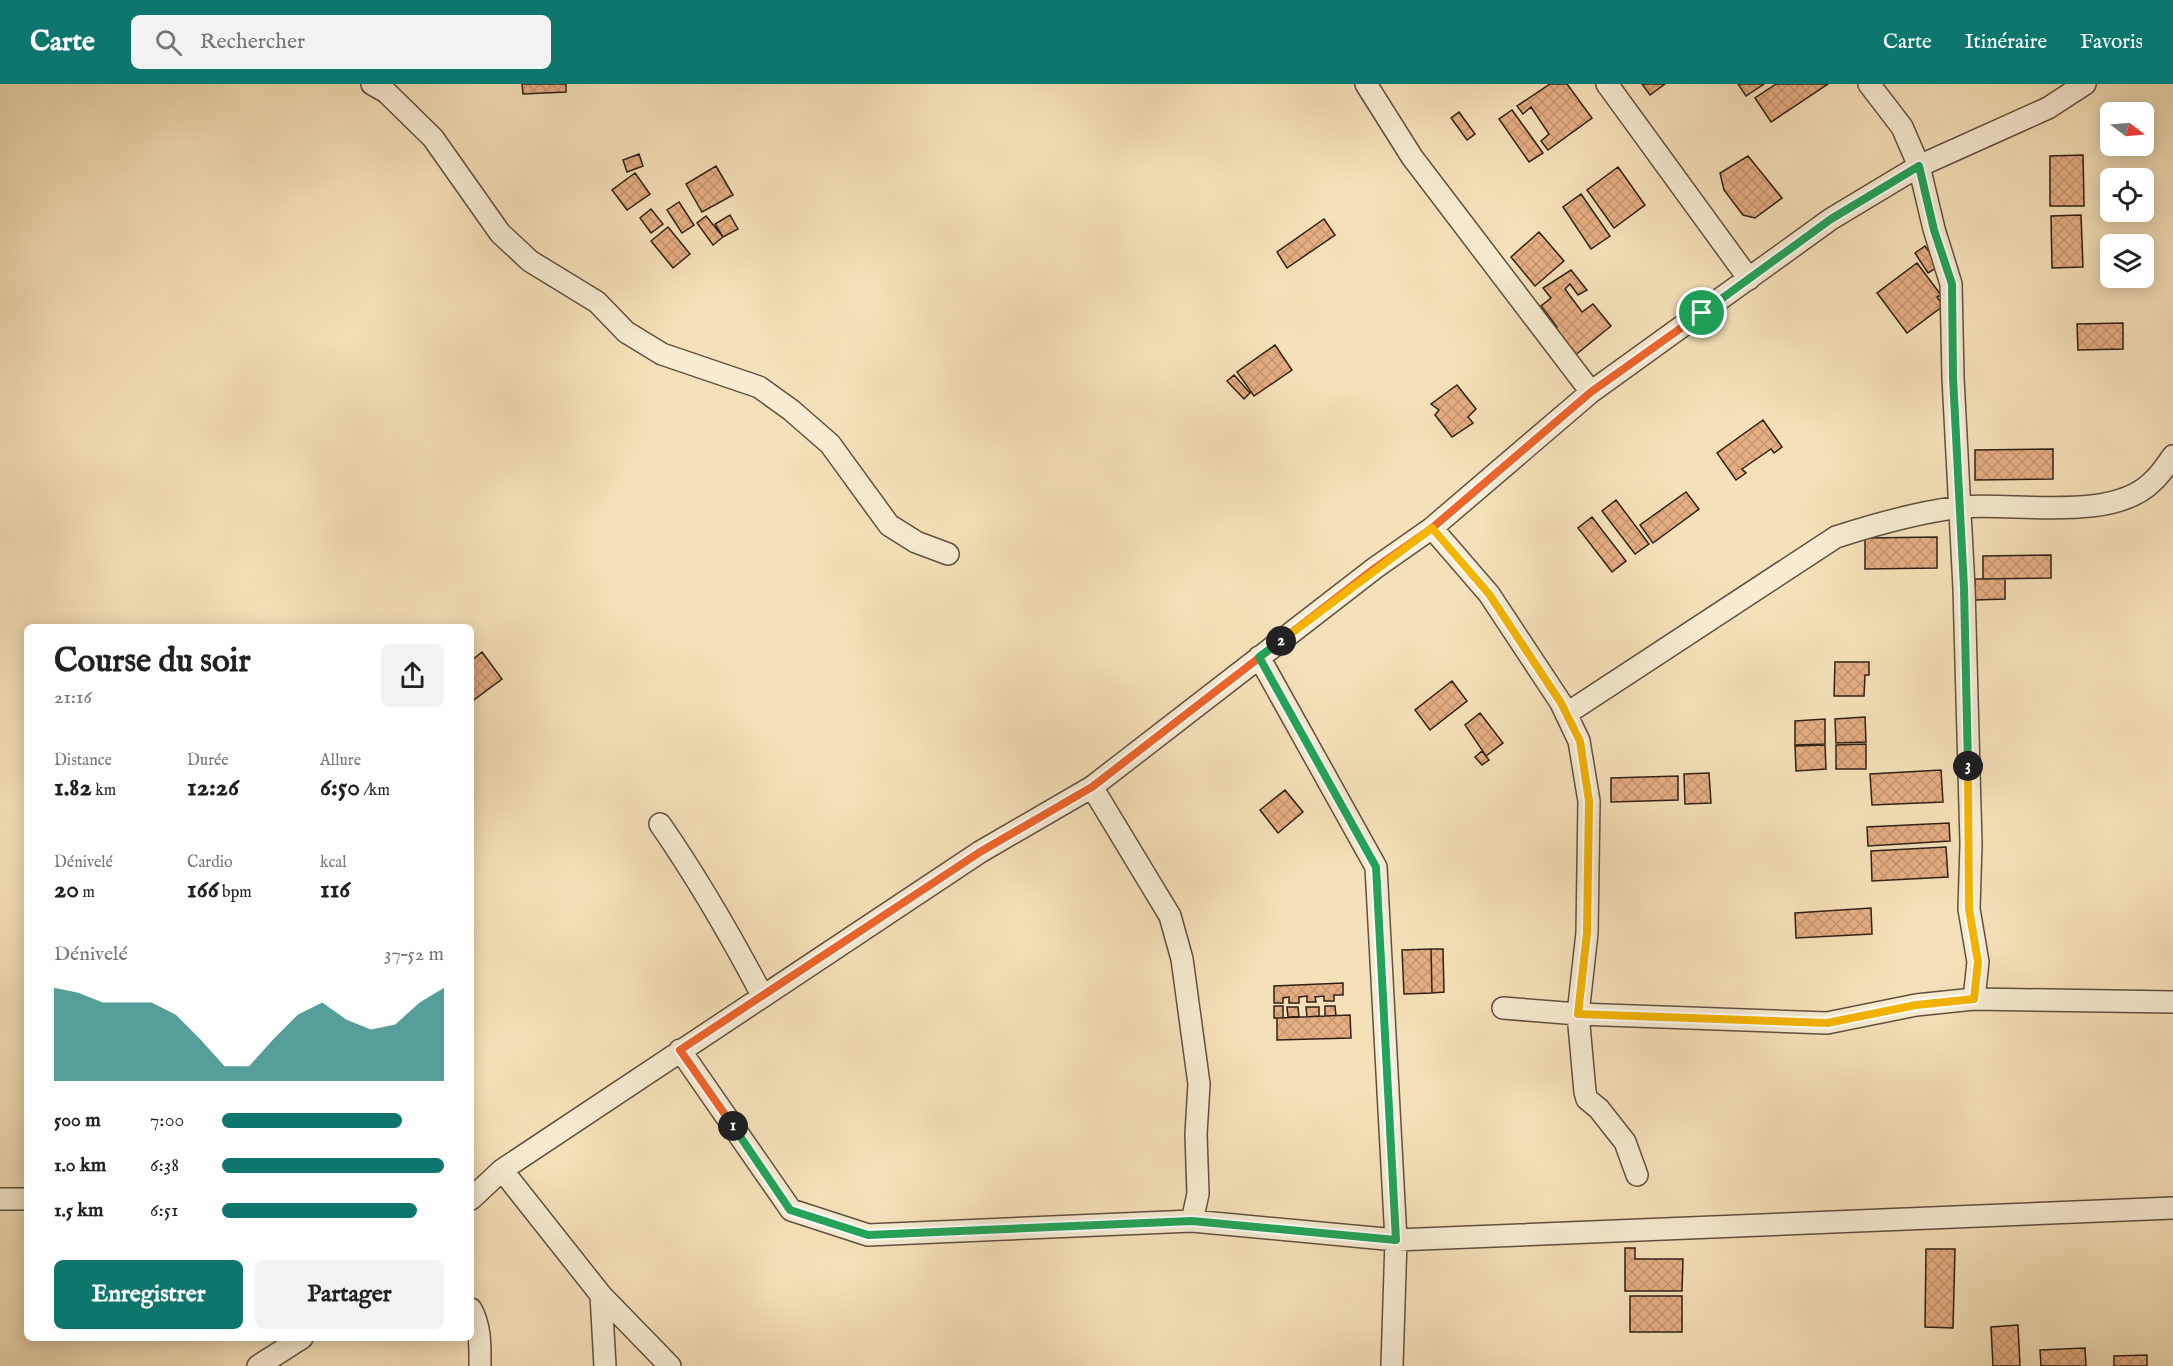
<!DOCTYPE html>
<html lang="fr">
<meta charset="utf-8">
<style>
body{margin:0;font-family:"IM FELL English",serif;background:#f2f2f2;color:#222;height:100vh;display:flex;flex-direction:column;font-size:22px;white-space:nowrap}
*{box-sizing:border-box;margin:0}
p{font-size:20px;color:#767676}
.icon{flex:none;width:33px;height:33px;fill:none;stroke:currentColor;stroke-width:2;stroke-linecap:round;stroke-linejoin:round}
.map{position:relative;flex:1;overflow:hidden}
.side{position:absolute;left:24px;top:540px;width:450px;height:717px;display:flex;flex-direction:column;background:#fff;border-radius:9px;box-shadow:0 3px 15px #0003}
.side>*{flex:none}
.needle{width:39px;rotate:106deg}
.fabs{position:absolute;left:2100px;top:18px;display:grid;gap:12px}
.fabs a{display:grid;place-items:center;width:54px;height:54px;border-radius:9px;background:#fff;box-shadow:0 3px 15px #0003;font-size:30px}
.pin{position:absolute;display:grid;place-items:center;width:51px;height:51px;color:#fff;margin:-26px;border:3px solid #fff;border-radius:50%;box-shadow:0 2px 6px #0007}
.km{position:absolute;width:30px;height:30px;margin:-15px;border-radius:50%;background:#222;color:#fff;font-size:16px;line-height:30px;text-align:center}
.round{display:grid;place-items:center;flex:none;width:63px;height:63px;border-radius:9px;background:#f2f2f2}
.headline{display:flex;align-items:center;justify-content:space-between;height:102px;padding:0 30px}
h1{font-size:33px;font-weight:700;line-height:45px}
.metrics{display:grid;grid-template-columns:repeat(3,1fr);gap:9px;height:102px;padding:6px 30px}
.metrics div{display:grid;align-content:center}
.metrics b{font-size:26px;font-weight:700}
.metrics small{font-size:16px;font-weight:400}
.metrics p{font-size:16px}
.chart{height:168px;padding:12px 30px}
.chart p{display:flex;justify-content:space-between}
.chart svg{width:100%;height:108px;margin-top:6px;fill:#0f766e;opacity:.7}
.action{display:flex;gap:12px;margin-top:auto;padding:12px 30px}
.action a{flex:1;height:69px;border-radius:9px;background:#0f766e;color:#fff;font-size:24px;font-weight:700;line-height:69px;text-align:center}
.action a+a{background:#f2f2f2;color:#222}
ul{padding:0 30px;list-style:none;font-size:20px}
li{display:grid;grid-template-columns:96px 72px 1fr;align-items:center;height:45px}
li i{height:15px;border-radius:8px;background:#0f766e}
header{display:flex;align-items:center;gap:36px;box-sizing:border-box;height:84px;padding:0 30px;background:#0f766e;color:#fff}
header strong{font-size:28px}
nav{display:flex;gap:33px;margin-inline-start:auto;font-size:21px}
.search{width:420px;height:54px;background:#f2f2f2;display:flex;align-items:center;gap:15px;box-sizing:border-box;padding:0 21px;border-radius:9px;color:#767676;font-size:22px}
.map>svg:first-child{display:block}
.building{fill:url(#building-cross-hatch);stroke:#302016;stroke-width:1.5}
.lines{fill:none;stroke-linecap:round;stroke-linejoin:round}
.minor-casing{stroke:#61503f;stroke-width:24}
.minor{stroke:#f8ecd2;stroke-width:21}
.split-1-casing{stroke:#fff;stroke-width:12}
.split-2-casing{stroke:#fff;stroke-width:12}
.split-3-casing{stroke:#fff;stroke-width:12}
.split-4-casing{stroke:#fff;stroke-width:12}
.split-1{stroke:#f0652b;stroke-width:8}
.split-2{stroke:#22a559;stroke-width:8}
.split-3{stroke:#f5b400;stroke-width:8}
.split-4{stroke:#22a559;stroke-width:8}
</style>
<header>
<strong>Carte</strong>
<div class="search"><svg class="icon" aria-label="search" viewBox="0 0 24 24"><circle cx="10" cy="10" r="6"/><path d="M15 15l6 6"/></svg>Rechercher</div>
<nav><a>Carte</a><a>Itinéraire</a><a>Favoris</a></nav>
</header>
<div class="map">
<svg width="2173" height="1282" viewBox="0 0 2173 1282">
<defs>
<pattern id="building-cross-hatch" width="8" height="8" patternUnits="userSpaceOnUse" patternTransform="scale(1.5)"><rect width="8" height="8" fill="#e6ae83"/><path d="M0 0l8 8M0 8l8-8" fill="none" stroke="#c69570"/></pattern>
</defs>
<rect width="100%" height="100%" fill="#f5e1b9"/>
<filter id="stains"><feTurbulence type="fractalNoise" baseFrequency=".00333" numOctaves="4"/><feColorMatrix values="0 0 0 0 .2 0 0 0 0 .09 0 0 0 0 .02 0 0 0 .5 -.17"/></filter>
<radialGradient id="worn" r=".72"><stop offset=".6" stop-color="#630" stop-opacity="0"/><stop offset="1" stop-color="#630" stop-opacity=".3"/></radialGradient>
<path class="building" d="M522,0H566V8L523,10Z
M1550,0H1567L1592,34L1548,66L1541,57L1549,50L1531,23L1523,30L1517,22Z
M1642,0H1665L1650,11Z
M1738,0H1764L1746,12Z
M1776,0H1828L1771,38L1755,14Z
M1512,26L1543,69L1529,78L1499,35Z
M1459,28L1475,50L1467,56L1451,34Z
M639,70L643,82L627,88L623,76Z
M2083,71L2084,122H2050V72Z
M1748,72L1782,114L1755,134L1743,131L1724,106L1720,89Z
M716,82L733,111L702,128L686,100Z
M1618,83L1645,121L1614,144L1587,106Z
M635,89L650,110L627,126L612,106Z
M1581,110L1610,152L1591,165L1563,123Z
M679,118L694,141L682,149L667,126Z
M651,125L663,140L651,149L640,134Z
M730,131L738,145L723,153L715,140Z
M2081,131L2083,183L2052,184L2051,132Z
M706,132L723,153L713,161L697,139Z
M1324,135L1335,151L1287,184L1277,168Z
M668,143L690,170L673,184L651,157Z
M1539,148L1564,177L1535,202L1511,173Z
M1925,162L1939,182L1928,189L1915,169Z
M1917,179L1941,211L1937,213L1943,222L1907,249L1877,209Z
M1571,186L1587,206L1578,211L1570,200L1565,205L1582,228L1593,220L1611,242L1573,273L1553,247L1557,243L1541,222L1551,214L1543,204Z
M2123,239V265L2078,266L2077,240Z
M1275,261L1292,286L1254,312L1237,288Z
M1234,291L1250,309L1244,315L1227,297Z
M1457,301L1476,325L1468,333L1473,339L1452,353L1435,331L1439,326L1431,320Z
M1763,336L1782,363L1774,369L1771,365L1742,385L1746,389L1736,396L1717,369Z
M2053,365V395L1975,396V366Z
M1686,408L1699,425L1653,459L1640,441Z
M1616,416L1649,460L1635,470L1602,427Z
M1592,433L1626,477L1612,488L1578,444Z
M1937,453V484L1865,485V454Z
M2051,471V494L1983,495V472Z
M1975,495H2005V515L1975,516Z
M482,568L502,595L471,618V577Z
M1835,578H1869V591H1865L1864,612H1834Z
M1452,597L1467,617L1430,646L1415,626Z
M1480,629L1503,659L1486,672L1465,641Z
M1865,633L1866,658L1836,659L1835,635Z
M1825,635V660L1795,661V637Z
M1866,660V685H1836V661Z
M1825,661L1826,685L1796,687L1795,662Z
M1482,667L1489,676L1482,681L1475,673Z
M1941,686L1943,718L1872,721L1870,690Z
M1709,689L1711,719L1685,720L1684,690Z
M1678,692V716L1611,718V694Z
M1285,706L1303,728L1278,749L1260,726Z
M1949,739L1950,757L1868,762L1867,743Z
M1946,763L1948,793L1872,797L1871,767Z
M1871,824L1872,850L1796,854L1795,829Z
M1431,865H1443L1444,908L1432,909Z
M1431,865L1432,909L1404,910L1402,866Z
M1343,899V911H1334V917H1324V912L1315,913L1316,918H1307V912L1299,913V919H1289V913L1283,914V919H1274V902Z
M1274,922H1283V934H1274Z
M1325,922H1335L1336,932H1325Z
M1287,923H1298L1299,933H1288Z
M1306,923H1319V932L1307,933Z
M1350,931L1351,954L1277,956V934Z
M1625,1164H1635V1175H1683L1682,1207H1625Z
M1926,1165H1955L1953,1244L1925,1243Z
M1630,1212H1682V1248H1630Z
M2018,1241L2020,1282H1993L1991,1243Z
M2085,1264L2086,1282H2041L2040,1266Z
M2147,1271V1282H2114V1272Z"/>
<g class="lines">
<defs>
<path id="minor" d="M372,0L386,8L433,54L500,149L530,177L597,218L626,248L662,270L759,303L791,326L830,360L889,441L916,458L948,470
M1366,0L1412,73L1591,308
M1607,0L1749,195
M1869,0L1902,43L1919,82L1934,145L1951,200L1953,294L1964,504L1971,760L1969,825L1978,878L1974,915
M1432,444L1489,510L1561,619L1579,657L1589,717L1587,849L1578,930L1585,1008L1587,1015L1599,1025L1625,1058L1637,1091
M1259,573L1376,783L1396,1156L1392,1282
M1566,630L1836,453C1876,440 1919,428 1961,423C2014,418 2113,439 2153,397C2161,390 2167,380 2173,372
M1092,703L1170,832L1182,875L1199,1000L1196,1050L1198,1110L1192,1137
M660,740C698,795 731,852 762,911
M1503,924L1578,930L1827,939L1916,921L1974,915L2173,918
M680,966L791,1126L868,1151L1192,1137L1396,1156L2173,1124
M502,1086L601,1211L670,1282
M0,1115H27
M471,1115L502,1086L980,768L1092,703L1375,484L1432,444L1591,308L1831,135L1919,82L2048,24L2085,0
M601,1211L605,1282
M471,1225C481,1243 480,1263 480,1282
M258,1282L302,1254"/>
</defs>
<use href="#minor" class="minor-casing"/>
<use href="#minor" class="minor"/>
</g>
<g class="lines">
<defs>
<path id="split-1" d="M733,1042L680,966L980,768L1092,703L1375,484L1432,444L1591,308L1702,229"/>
<path id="split-2" d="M733,1042L790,1126L868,1151L1192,1137L1396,1156L1376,783L1259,573L1281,557"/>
<path id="split-3" d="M1281,557L1432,444L1489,510L1561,619L1580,657L1589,717L1587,849L1578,930L1827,939L1916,921L1974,915L1978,878L1969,825L1968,682"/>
<path id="split-4" d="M1702,229L1831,135L1919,82L1934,146L1952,200L1953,294L1964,504L1968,682"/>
</defs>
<use href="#split-1" class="split-1-casing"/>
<use href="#split-2" class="split-2-casing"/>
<use href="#split-3" class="split-3-casing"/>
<use href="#split-4" class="split-4-casing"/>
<use href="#split-1" class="split-1"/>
<use href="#split-2" class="split-2"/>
<use href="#split-3" class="split-3"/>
<use href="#split-4" class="split-4"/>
</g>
<rect width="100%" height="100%" filter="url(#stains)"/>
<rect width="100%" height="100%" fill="url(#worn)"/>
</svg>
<div class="fabs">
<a><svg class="needle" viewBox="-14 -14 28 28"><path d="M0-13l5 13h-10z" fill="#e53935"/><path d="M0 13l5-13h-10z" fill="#767676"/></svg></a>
<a><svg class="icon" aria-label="locate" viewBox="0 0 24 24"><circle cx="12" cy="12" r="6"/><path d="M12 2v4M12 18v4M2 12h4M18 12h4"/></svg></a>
<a><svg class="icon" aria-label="layers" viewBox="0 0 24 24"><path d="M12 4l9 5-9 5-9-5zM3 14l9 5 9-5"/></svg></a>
</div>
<div class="pin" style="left:1702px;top:229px;background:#1e9e55"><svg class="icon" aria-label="arrive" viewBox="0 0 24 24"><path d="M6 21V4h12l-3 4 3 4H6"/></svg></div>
<b class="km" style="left:733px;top:1042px">1</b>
<b class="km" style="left:1281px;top:557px">2</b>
<b class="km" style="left:1968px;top:682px">3</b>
<section class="side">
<div class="headline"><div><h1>Course du soir</h1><p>21:16</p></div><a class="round"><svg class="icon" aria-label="share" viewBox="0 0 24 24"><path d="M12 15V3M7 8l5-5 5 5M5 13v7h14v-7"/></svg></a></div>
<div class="metrics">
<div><p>Distance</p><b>1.82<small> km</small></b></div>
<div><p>Durée</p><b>12:26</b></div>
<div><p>Allure</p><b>6:50<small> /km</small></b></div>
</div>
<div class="metrics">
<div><p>Dénivelé</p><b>20<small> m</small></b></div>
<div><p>Cardio</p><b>166<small> bpm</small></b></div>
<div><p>kcal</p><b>116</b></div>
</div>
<div class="chart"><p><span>Dénivelé</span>37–52 m</p>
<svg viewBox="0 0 160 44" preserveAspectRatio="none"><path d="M0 44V6L10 8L20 12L30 12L40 12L50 17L60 27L70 38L80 38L90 27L100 17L110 12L120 19L130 23L140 21L150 12L160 6V44z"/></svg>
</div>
<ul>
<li><b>500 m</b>7:00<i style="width:81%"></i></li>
<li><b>1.0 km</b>6:38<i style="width:100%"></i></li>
<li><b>1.5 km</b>6:51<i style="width:88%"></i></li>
</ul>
<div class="action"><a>Enregistrer</a><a>Partager</a></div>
</section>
</div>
